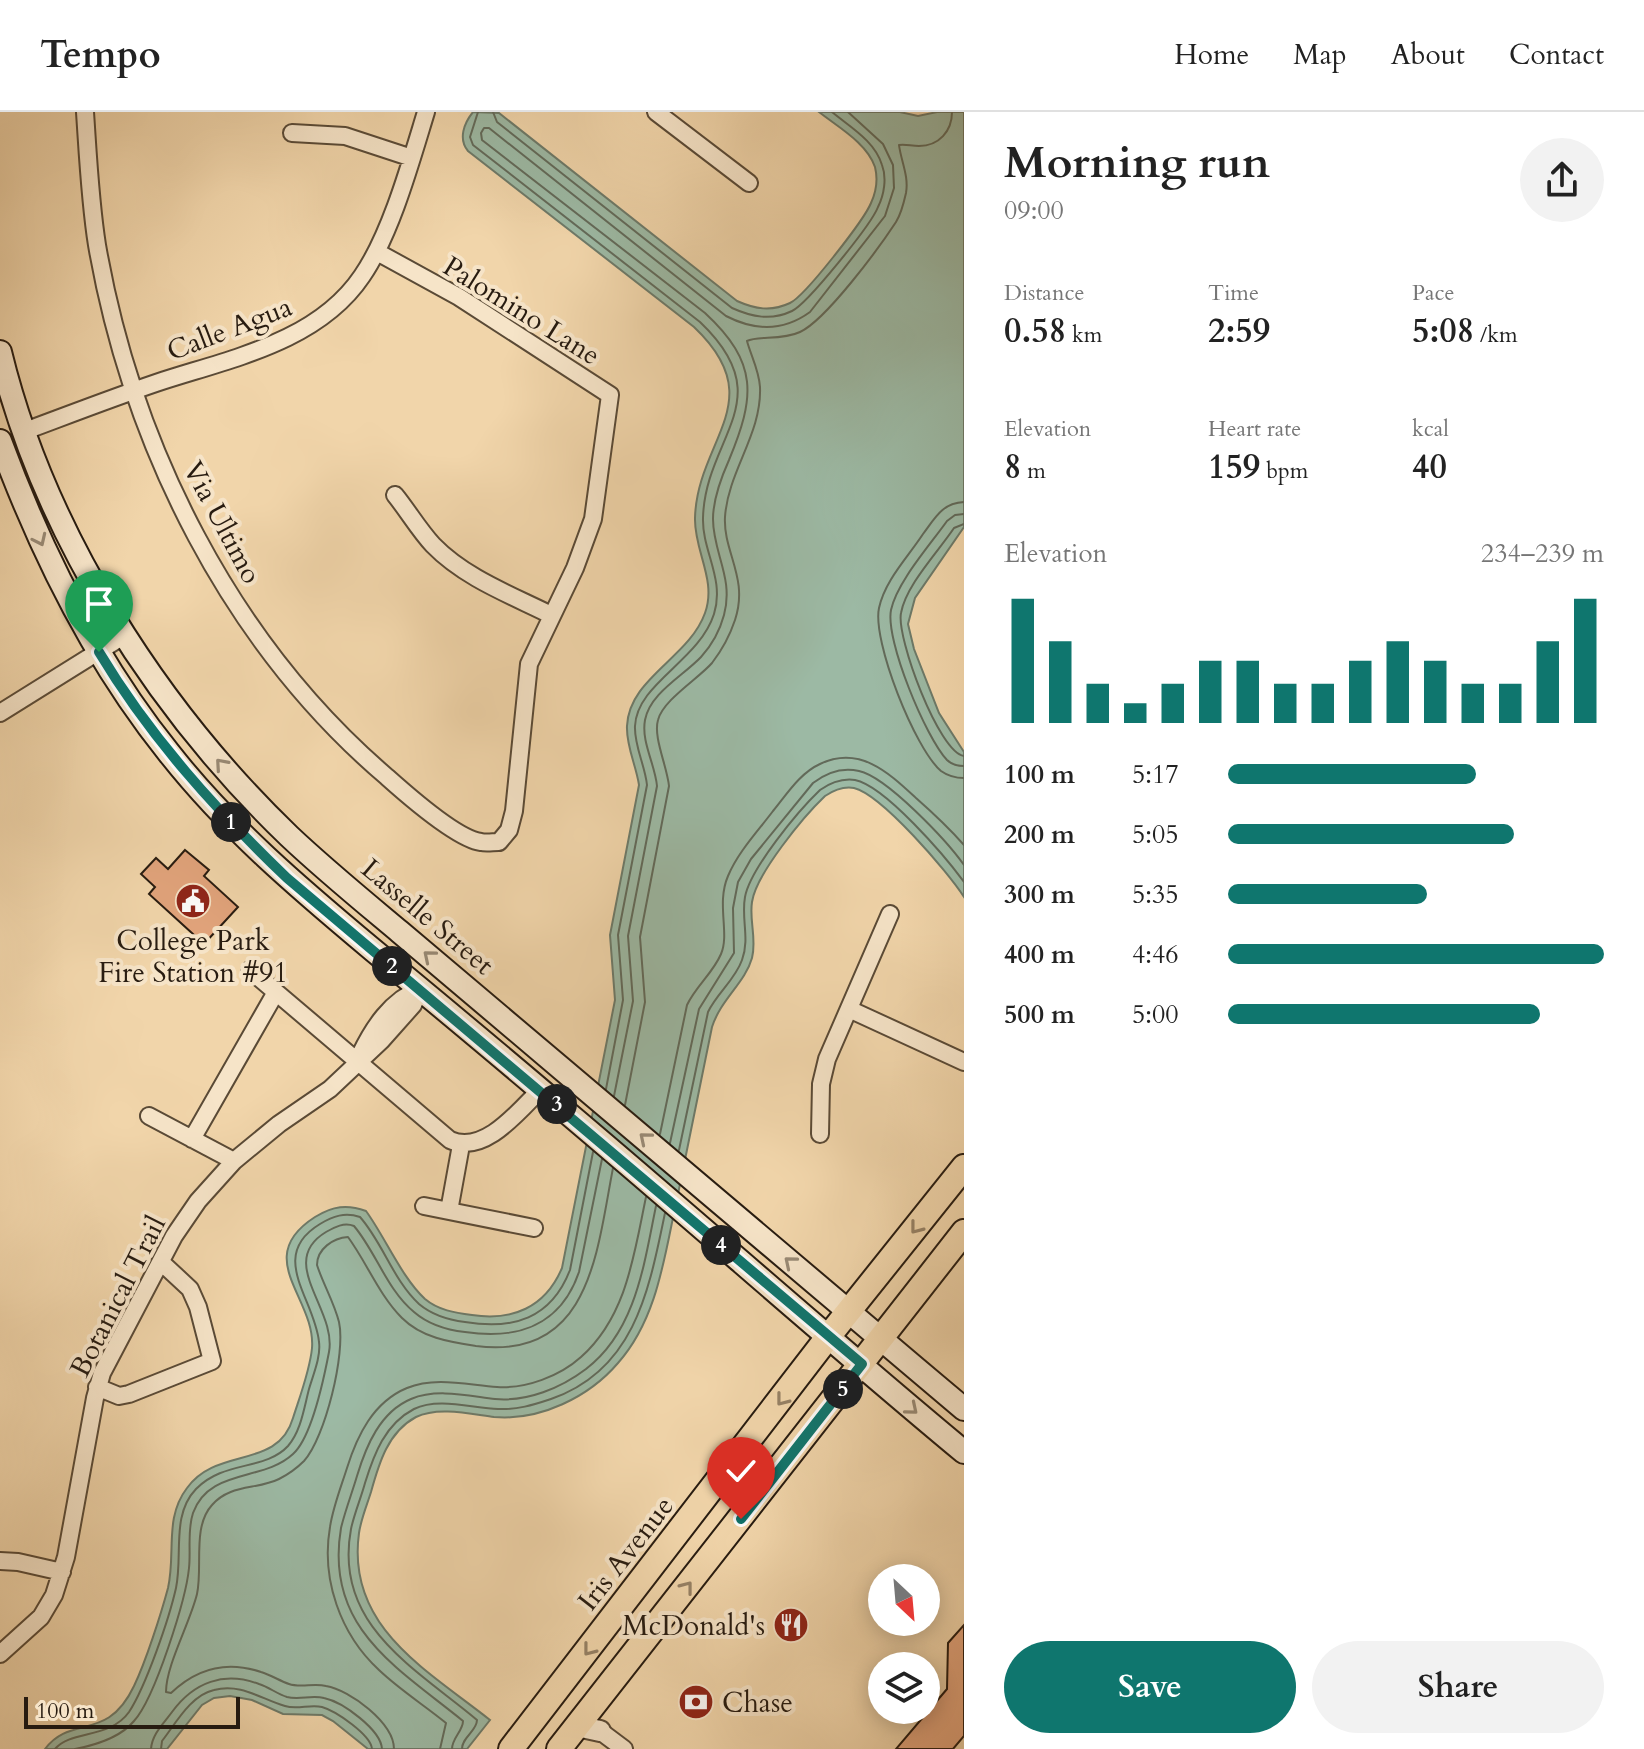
<!DOCTYPE html>
<meta charset="utf-8">
<style>
body{margin:0;font-family:Cardo,serif;background:#f2f2f2;color:#222;height:100vh;display:flex;flex-direction:column;font-size:30px;white-space:nowrap}
*{box-sizing:border-box;margin:0}
p{font-size:26px;color:#767676}
.icon{flex:none;width:44px;height:44px;fill:none;stroke:currentColor;stroke-width:2;stroke-linecap:round;stroke-linejoin:round}
.map{position:relative;flex:1;overflow:hidden}
.details{display:flex;flex-direction:column;background:#fff;width:680px}
.details>*{flex:none}
.needle{width:52px;rotate:154deg}
.tools{position:absolute;left:868px;top:1452px;display:grid;gap:16px}
.tools a{display:grid;place-items:center;width:72px;height:72px;border-radius:50%;background:#fff;box-shadow:0 4px 20px #0003;font-size:40px}
.scale{position:absolute;left:24px;bottom:20px;width:216px;box-sizing:border-box;padding-left:8px;border:4px solid #271b10;border-top:0;font-size:22px;line-height:28px;white-space:nowrap;color:#271b10;-webkit-text-stroke:6px #f6e4c8;paint-order:stroke}
.pin{position:absolute;display:grid;place-items:center;width:68px;height:68px;color:#fff;margin:-82px -34px;border-radius:50% 50% 50% 0;rotate:-45deg;box-shadow:0 0 8px #0007}
.pin .icon{rotate:45deg}
.km{position:absolute;width:40px;height:40px;margin:-20px;border-radius:50%;background:#222;color:#fff;font-size:22px;line-height:40px;text-align:center}
.round{display:grid;place-items:center;flex:none;width:84px;height:84px;border-radius:42px;background:#f2f2f2}
.headline{display:flex;align-items:center;justify-content:space-between;height:136px;padding:0 40px}
h1{font-size:44px;font-weight:700;line-height:60px}
.metrics{display:grid;grid-template-columns:repeat(3,1fr);gap:12px;height:136px;padding:8px 40px}
.metrics div{display:grid;align-content:center}
.metrics b{font-size:34px;font-weight:700}
.metrics small{font-size:22px;font-weight:400}
.metrics p{font-size:22px}
.chart{height:224px;padding:16px 40px}
.chart p{display:flex;justify-content:space-between}
.chart svg{width:100%;height:144px;margin-top:8px;stroke:#0f766e;stroke-width:6}
.action{display:flex;gap:16px;margin-top:auto;padding:16px 40px}
.action a{flex:1;height:92px;border-radius:48px;background:#0f766e;color:#fff;font-size:32px;font-weight:700;line-height:92px;text-align:center}
.action a+a{background:#f2f2f2;color:#222}
ul{padding:0 40px;list-style:none;font-size:26px}
li{display:grid;grid-template-columns:128px 96px 1fr;align-items:center;height:60px}
li i{height:20px;border-radius:10px;background:#0f766e}
header{display:flex;align-items:center;gap:48px;box-sizing:border-box;height:112px;padding:0 40px;background:#fff;border-bottom:2px solid #e0e0e0}
header strong{font-size:38px}
nav{display:flex;gap:44px;margin-inline-start:auto;font-size:28px}
main{display:flex;flex:1;min-height:0}
.map>svg:first-child{display:block}
.water{fill:#9cb9a4;stroke:#6d7a69;stroke-width:2}
.lines{fill:none;stroke-linecap:round;stroke-linejoin:round}
.shore{stroke:#626a5a;stroke-width:2}
.building{fill:#e2a47c;stroke:#271b10;stroke-width:2}
.minor-casing{stroke:#5a4a36;stroke-width:20}
.tertiary-casing{stroke:#5a4a36;stroke-width:24}
.secondary-casing{stroke:#271b10;stroke-width:26}
.primary-casing{stroke:#271b10;stroke-width:28}
.minor{stroke:#f6e4c8;stroke-width:16}
.tertiary{stroke:#f6e4c8;stroke-width:20}
.secondary{stroke:#f6e4c8;stroke-width:22}
.primary{stroke:#f1d5aa;stroke-width:24}
.oneway{stroke:#998a75}
.oneway2{stroke:#968165}
.route-casing{stroke:#fff;stroke-width:16}
.route{stroke:#0f766e;stroke-width:10}
.labels{text-anchor:middle;stroke-width:8;stroke-linejoin:round;paint-order:stroke}
.street-label{font-size:28px;fill:#271b10;stroke:#f6e4c8}
.poi-label{font-size:28px;fill:#271b10;stroke:#f6e4c8}
</style>
<header>
<strong>Tempo</strong>
<nav><a>Home</a><a>Map</a><a>About</a><a>Contact</a></nav>
</header>
<main>
<div class="map">
<svg width="964" height="1637" viewBox="0 0 964 1637">
<rect width="100%" height="100%" fill="#f1d5aa"/>
<filter id="stains"><feTurbulence type="fractalNoise" baseFrequency=".0025" numOctaves="4"/><feColorMatrix values="0 0 0 0 .2 0 0 0 0 .09 0 0 0 0 .02 0 0 0 .5 -.17"/></filter>
<radialGradient id="worn" r=".72"><stop offset=".6" stop-color="#630" stop-opacity="0"/><stop offset="1" stop-color="#630" stop-opacity=".3"/></radialGradient>
<path class="water" d="M473,0L499,1L737,189C755,197 771,200 790,191C805,184 864,108 871,91C876,80 878,67 875,55C867,31 838,15 819,0H900L918,4L937,0H964V415L915,486L908,512L914,537L939,601L964,640V785C948,760 882,683 854,676C843,674 834,678 825,684C804,704 756,762 752,790C749,809 757,827 752,846C745,871 721,887 712,915C701,971 689,1026 678,1082C665,1139 659,1205 618,1251C589,1285 540,1309 494,1305C471,1302 438,1294 416,1305C388,1320 379,1351 371,1380C367,1393 361,1407 359,1421C346,1515 427,1558 490,1608L467,1637H368L333,1609L322,1603L283,1602L252,1588L230,1584L214,1586L202,1593L167,1637H45C71,1602 107,1631 134,1574C146,1549 161,1502 168,1476C176,1441 164,1406 187,1376C217,1334 278,1358 293,1306C300,1284 310,1258 312,1236C316,1186 251,1146 315,1105C333,1094 347,1092 366,1099C385,1125 402,1166 425,1187C438,1198 455,1201 472,1203C512,1209 545,1196 562,1156L615,888L610,823L639,673C636,653 626,634 627,614C629,566 689,546 705,501C717,468 694,439 695,406C697,327 772,289 694,215L468,39C458,27 464,11 473,0Z"/>
<g class="lines">
<path class="shore" d="M478,0L470,25L473,33L700,210C782,288 705,324 703,406C702,439 725,467 714,502C699,549 637,571 635,614C634,634 645,653 647,673L618,823L623,888L606,977
M493,0L497,10L732,196C752,205 771,209 792,199C807,192 871,113 878,95C884,83 887,66 882,53C875,29 850,15 832,0
M964,390C942,391 935,406 923,422C908,445 885,468 879,496C872,529 915,637 941,659C948,664 955,666 964,666
M964,402L955,403L947,409C930,433 897,470 891,498C885,528 926,626 947,648C952,653 957,654 964,654
M964,412L954,416C938,440 906,473 901,501C896,525 939,641 964,644
M614,984L633,889L628,824L657,674C655,652 641,630 645,608C650,581 683,564 701,545C711,534 720,518 724,503C734,466 713,441 713,407C713,387 721,366 729,348C755,285 759,251 705,201L482,28L481,21L484,16H489L726,204C755,219 784,219 810,200L885,104L894,76L893,53L883,32L848,0
M625,993L645,890L640,825L669,674C667,654 653,625 658,608C663,588 698,567 712,551C722,538 730,523 735,508C749,466 723,440 725,405C728,359 762,322 760,275C759,258 751,244 747,229C758,223 781,229 800,220C826,208 879,136 896,110C901,102 904,90 906,81C909,64 901,49 899,33C906,32 911,34 919,34C939,34 952,19 952,0
M660,1022L687,893C696,874 713,861 721,842C730,821 716,792 728,764C738,740 758,719 773,699C787,682 800,661 820,652C860,633 889,661 916,686C933,701 949,716 964,733
M670,1031L699,897L734,841L733,796L738,770L751,747L813,671C826,661 842,655 859,659C887,665 947,729 964,753
M679,1038L708,900C717,881 735,868 742,848C750,827 741,806 745,785C750,757 798,699 820,678C830,671 841,666 855,668C885,674 945,744 964,770
M55,1637C71,1618 110,1627 129,1600C146,1574 169,1507 176,1476C183,1443 171,1403 196,1377C224,1348 265,1359 288,1334C301,1319 304,1296 309,1277C313,1263 321,1245 319,1230C315,1187 267,1144 320,1112C333,1104 345,1100 360,1105C383,1131 393,1168 419,1192C432,1203 449,1208 465,1210C513,1218 551,1207 570,1158L593,1040
M75,1637C96,1633 120,1626 134,1609C155,1586 186,1487 189,1456C191,1438 187,1419 193,1401C209,1356 263,1370 293,1342C312,1325 324,1266 329,1240C337,1197 276,1150 326,1120C335,1115 344,1110 354,1114C376,1140 387,1178 414,1200C429,1213 447,1218 465,1220C518,1228 561,1213 579,1160L602,1047
M151,1637C152,1622 164,1611 172,1600C194,1570 224,1559 259,1572C269,1575 277,1582 287,1585C299,1588 312,1583 324,1586C343,1590 381,1618 382,1637
M161,1637L162,1629C176,1611 191,1583 214,1578C241,1571 261,1587 285,1594C297,1598 310,1592 322,1595C336,1599 371,1623 372,1637
M394,1637C394,1611 350,1578 326,1574C314,1571 300,1576 289,1572C280,1569 271,1563 261,1560C226,1548 197,1556 171,1581L166,1580C166,1553 190,1511 197,1482C203,1455 192,1415 212,1393C230,1372 256,1378 279,1367C287,1363 297,1356 304,1349C325,1326 346,1241 339,1210C334,1190 323,1172 317,1153C317,1137 333,1126 348,1125C367,1151 379,1183 402,1206C422,1226 450,1230 476,1234C591,1249 597,1138 613,1056
M440,1637L446,1611C424,1593 400,1578 379,1558C340,1522 321,1467 330,1415C333,1395 341,1375 347,1356C357,1324 373,1290 407,1276C435,1264 468,1273 497,1275C526,1277 560,1264 581,1245C627,1204 634,1142 646,1085
M452,1637C452,1626 463,1619 463,1609C398,1556 324,1516 341,1416C345,1399 352,1381 357,1364C366,1334 380,1300 411,1287C437,1276 469,1284 495,1287C527,1290 561,1276 586,1257C636,1219 644,1152 656,1094
M462,1637C462,1625 477,1619 477,1608C415,1556 333,1513 351,1417C354,1402 361,1386 365,1371C374,1342 385,1312 414,1297C438,1285 472,1296 498,1297C517,1298 533,1293 551,1287C635,1258 649,1178 665,1101"/>
</g>
<path class="building" d="M185,738L209,758L204,764L238,795L204,832L149,782L155,775L141,762L156,746L168,757Z
M964,1513V1624L953,1637H896L947,1577L948,1531Z"/>
<g class="lines">
<defs>
<path id="minor" d="M85,0C88,44 90,89 97,133C132,334 230,531 387,665C406,682 457,727 481,730C486,731 493,730 499,730L509,718L514,699L529,552L575,456L593,407L610,283L459,185L377,140
M656,0L749,71
M292,21L345,24L412,46
M25,319C68,303 112,286 156,271C228,247 317,231 362,164C391,122 411,49 426,0
M395,383C408,399 419,418 433,433C465,466 511,483 551,503
M0,601L125,523
M250,858L450,1028C484,1043 518,1000 540,978
M851,898L964,950
M360,943C373,916 391,888 420,877
M149,1004L234,1049
M820,1022L821,972L827,947L890,802
M192,1027L276,880
M424,1094L534,1116
M449,1099L461,1033
M97,1275L119,1284L129,1282L212,1249L198,1195L190,1177L161,1150
M0,1449L18,1450L62,1460
M0,1542L41,1505L54,1483L66,1445L95,1286L102,1261L174,1124L198,1089L234,1049L279,1012L330,977L381,929L413,893L420,877
M600,1619L624,1637"/>
<path id="tertiary" d="M577,1614L600,1619"/>
<path id="secondary" d="M0,240C44,421 156,596 289,724C325,758 363,789 400,820C454,865 508,911 562,957C697,1070 830,1184 964,1297
M0,329C41,440 94,548 169,641C228,716 300,777 373,838C437,891 501,944 564,998C698,1111 829,1228 964,1340"/>
<path id="primary" d="M511,1637L828,1225L964,1055
M559,1637L964,1120"/>
</defs>
<use href="#minor" class="minor-casing"/>
<use href="#tertiary" class="tertiary-casing"/>
<use href="#secondary" class="secondary-casing"/>
<use href="#primary" class="primary-casing"/>
<use href="#minor" class="minor"/>
<use href="#tertiary" class="tertiary"/>
<use href="#secondary" class="secondary"/>
<use href="#primary" class="primary"/>
</g>
<defs><path id="oneway-chevron" d="M-2-3.5L2.5 0L-2 3.5" fill="none" stroke-width="1.6" stroke-linecap="round" stroke-linejoin="round" transform="scale(2)"/></defs>
<g class="oneway">
<use href="#oneway-chevron" transform="translate(40 428) rotate(65)"/>
<use href="#oneway-chevron" transform="translate(221 652) rotate(-131)"/>
<use href="#oneway-chevron" transform="translate(429 844) rotate(-140)"/>
<use href="#oneway-chevron" transform="translate(645 1026) rotate(-140)"/>
<use href="#oneway-chevron" transform="translate(790 1150) rotate(-140)"/>
<use href="#oneway-chevron" transform="translate(912 1297) rotate(40)"/>
</g>
<g class="oneway2">
<use href="#oneway-chevron" transform="translate(916 1116) rotate(128)"/>
<use href="#oneway-chevron" transform="translate(782 1288) rotate(128)"/>
<use href="#oneway-chevron" transform="translate(687 1475) rotate(-52)"/>
<use href="#oneway-chevron" transform="translate(589 1538) rotate(128)"/>
</g>
<g class="lines">
<defs>
<path id="route" d="M99,540C150,625 216,698 287,766L862,1252L741,1407"/>
</defs>
<use href="#route" class="route-casing"/>
<use href="#route" class="route"/>
</g>
<defs>
<symbol id="civic-disc" viewBox="-11 -11 22 22"><circle r="9.5" fill="#8f2418" stroke="#f6e4c8"/><path d="M-.6-6.5H3V-4.5H.6V-3L4-1V1h2V6H-6V1h2V-1L-.6-3ZM-1.2 2.5V6h2.4V2.5Z" fill="#fff"/></symbol>
<symbol id="restaurant-disc" viewBox="-11 -11 22 22"><circle r="9.5" fill="#8f2418" stroke="#f6e4c8"/><path d="M-5-6h1v4h1v-4h1v4h1v-4h1v5L-1.5 .5V6h-2V.5L-5-1ZM5-6V6H3V1.5H1.5Q1.5-4 5-6Z" fill="#fff"/></symbol>
<symbol id="bank-disc" viewBox="-11 -11 22 22"><circle r="9.5" fill="#8f2418" stroke="#f6e4c8"/><path d="M-6-4H6V4H-6ZM0-2.3a2.3 2.3 0 1 0 0 4.6a2.3 2.3 0 1 0 0-4.6Z" fill="#fff"/></symbol>
</defs>
<g fill-rule="evenodd">
<use href="#civic-disc" x="173" y="769" width="40" height="40"/>
<use href="#restaurant-disc" x="771" y="1493" width="40" height="40"/>
<use href="#bank-disc" x="676" y="1570" width="40" height="40"/>
</g>
<g class="labels">
<g class="street-label">
<text transform="translate(522 198) rotate(32)" y="10">Palomino Lane</text>
<text transform="translate(229 216) rotate(-21)" y="10">Calle Agua</text>
<text transform="translate(223 410) rotate(62)" y="10">Via Ultimo</text>
<text transform="translate(428 804) rotate(40)" y="10">Lasselle Street</text>
<text transform="translate(117 1184) rotate(-63)" y="10">Botanical Trail</text>
<text transform="translate(625 1441) rotate(-52)" y="10">Iris Avenue</text>
</g>
<g class="poi-label">
<text x="193" y="838">College Park<tspan x="193" dy="32">Fire Station #91</tspan></text>
<text x="765" y="1523" text-anchor="end">McDonald's</text>
<text x="722" y="1600" text-anchor="start">Chase</text>
</g>
</g>
<rect width="100%" height="100%" filter="url(#stains)"/>
<rect width="100%" height="100%" fill="url(#worn)"/>
</svg>
<div class="tools">
<a><svg class="needle" viewBox="-14 -14 28 28"><path d="M0-13l5 13h-10z" fill="#e53935"/><path d="M0 13l5-13h-10z" fill="#767676"/></svg></a>
<a><svg class="icon" aria-label="layers" viewBox="0 0 24 24"><path d="M12 4l9 5-9 5-9-5zM3 14l9 5 9-5"/></svg></a>
</div>
<div class="scale">100 m</div>
<div class="pin" style="left:99px;top:540px;background:#1e9e55"><svg class="icon" aria-label="arrive" viewBox="0 0 24 24"><path d="M6 21V4h12l-3 4 3 4H6"/></svg></div>
<div class="pin" style="left:741px;top:1407px;background:#d93025"><svg class="icon" aria-label="check" viewBox="0 0 24 24"><path d="M5 12l5 5 9-10"/></svg></div>
<b class="km" style="left:231px;top:710px">1</b>
<b class="km" style="left:392px;top:854px">2</b>
<b class="km" style="left:557px;top:992px">3</b>
<b class="km" style="left:721px;top:1133px">4</b>
<b class="km" style="left:843px;top:1277px">5</b>
</div>
<section class="details">
<div class="headline"><div><h1>Morning run</h1><p>09:00</p></div><a class="round"><svg class="icon" aria-label="share" viewBox="0 0 24 24"><path d="M12 15V3M7 8l5-5 5 5M5 13v7h14v-7"/></svg></a></div>
<div class="metrics">
<div><p>Distance</p><b>0.58<small> km</small></b></div>
<div><p>Time</p><b>2:59</b></div>
<div><p>Pace</p><b>5:08<small> /km</small></b></div>
</div>
<div class="metrics">
<div><p>Elevation</p><b>8<small> m</small></b></div>
<div><p>Heart rate</p><b>159<small> bpm</small></b></div>
<div><p>kcal</p><b>40</b></div>
</div>
<div class="chart"><p><span>Elevation</span>234–239 m</p>
<svg viewBox="0 0 160 44" preserveAspectRatio="none"><path d="M5 44V6M15 44V19M25 44V32M35 44V38M45 44V32M55 44V25M65 44V25M75 44V32M85 44V32M95 44V25M105 44V19M115 44V25M125 44V32M135 44V32M145 44V19M155 44V6"/></svg>
</div>
<ul>
<li><b>100 m</b>5:17<i style="width:66%"></i></li>
<li><b>200 m</b>5:05<i style="width:76%"></i></li>
<li><b>300 m</b>5:35<i style="width:53%"></i></li>
<li><b>400 m</b>4:46<i style="width:100%"></i></li>
<li><b>500 m</b>5:00<i style="width:83%"></i></li>
</ul>
<div class="action"><a>Save</a><a>Share</a></div>
</section>
</main>
